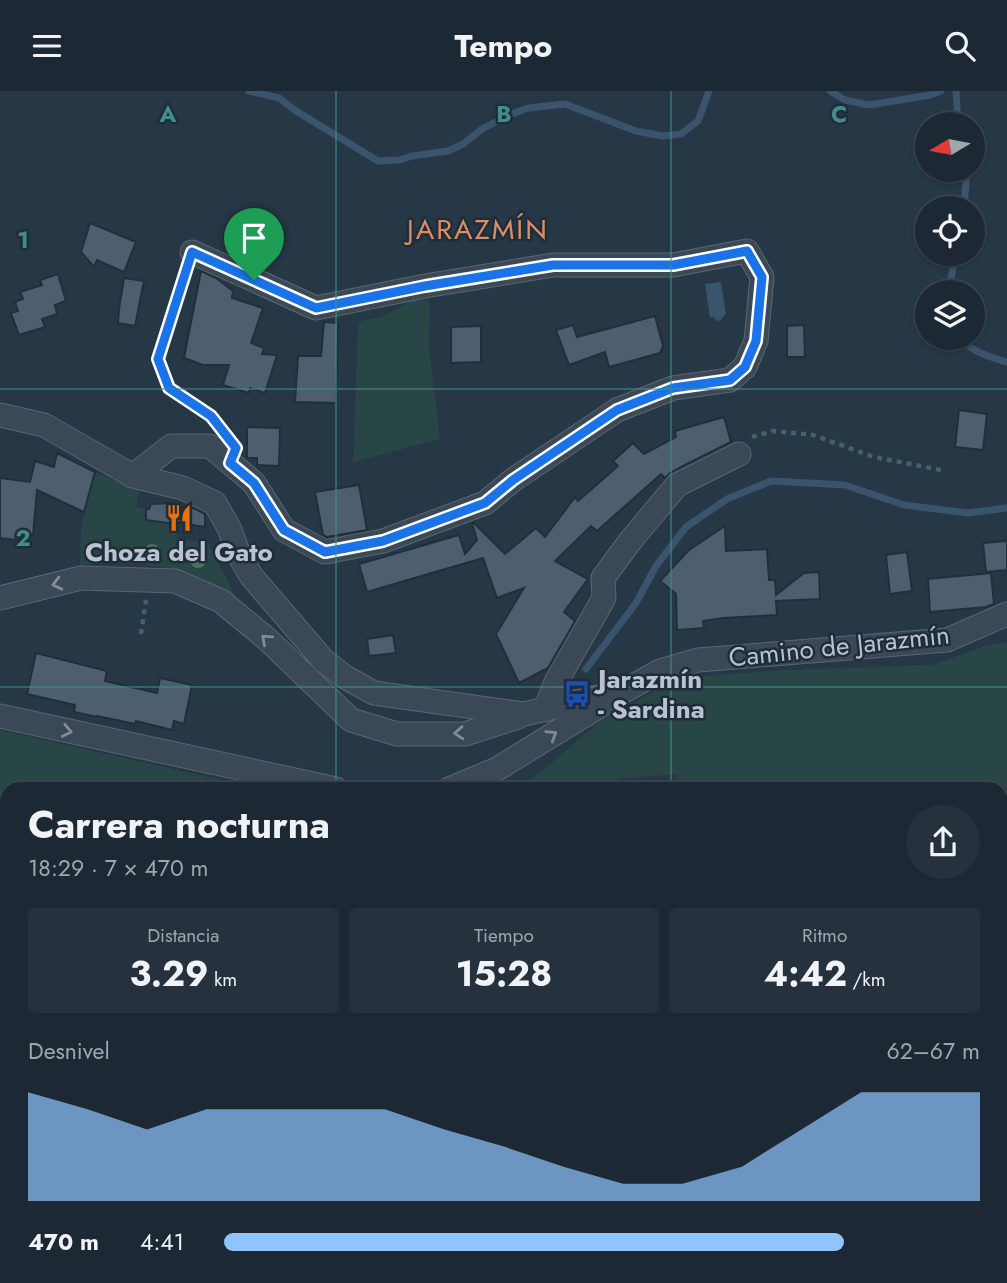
<!DOCTYPE html>
<html lang="es">
<meta charset="utf-8">
<style>
body{margin:0;font-family:Jost,sans-serif;background:#25313c;color:#f1f3f6;height:100vh;display:flex;flex-direction:column;font-size:26px;white-space:nowrap}
*{box-sizing:border-box;margin:0}
p{font-size:23px;color:#a0a6ac}
.icon{flex:none;width:38px;height:38px;fill:none;stroke:currentColor;stroke-width:2;stroke-linecap:round;stroke-linejoin:round}
.map{position:relative;flex:1;overflow:hidden}
.drawer{position:absolute;left:0px;top:691px;width:1008px;height:502px;display:flex;flex-direction:column;background:#1c2934;border-radius:21px 21px 0 0;box-shadow:0 2px 5px #0004,0 0 0 2px #3a454f}
.drawer>*{flex:none}
.needle{width:46px;rotate:260deg}
.controls{position:absolute;left:915px;top:21px;display:grid;gap:14px}
.controls a{display:grid;place-items:center;width:70px;height:70px;border-radius:50%;background:#1c2934;box-shadow:0 2px 5px #0004,0 0 0 2px #3a454f;font-size:35px}
.pin{position:absolute;display:grid;place-items:center;width:60px;height:60px;color:#fff;margin:-72px -30px;border-radius:50% 50% 50% 0;rotate:-45deg;box-shadow:0 0 7px #0007}
.pin .icon{rotate:45deg}
.round{display:grid;place-items:center;flex:none;width:74px;height:74px;border-radius:37px;background:#25313c}
.headline{display:flex;align-items:center;justify-content:space-between;height:119px;padding:0 28px}
h1{font-size:38px;font-weight:700;line-height:52px}
.figures{display:grid;grid-template-columns:repeat(3,1fr);gap:10px;height:119px;padding:7px 28px}
.figures div{display:grid;align-content:center;border-radius:7px;background:#25313c;text-align:center}
.figures b{font-size:35px;font-weight:700}
.figures small{font-size:19px;font-weight:400}
.figures p{font-size:19px}
.chart{height:196px;padding:14px 28px}
.chart p{display:flex;justify-content:space-between}
.chart svg{width:100%;height:126px;margin-top:7px;fill:#8fc5fd;opacity:.7}
ul{padding:0 28px;list-style:none;font-size:23px}
li{display:grid;grid-template-columns:112px 84px 1fr;align-items:center;height:52px}
li i{height:18px;border-radius:9px;background:#8fc5fd}
header{display:flex;justify-content:space-between;align-items:center;height:91px;padding:0 28px;background:#1c2934;font-size:32px;font-weight:700}
.map>svg:first-child{display:block}
.green{fill:#284646}
.water{fill:#3a546d}
.lines{fill:none;stroke-linecap:round;stroke-linejoin:round}
.stream{stroke:#3a546d;stroke-width:7}
.building{fill:#4d5e6e;stroke:#212f3c;stroke-width:2}
.minor-casing{stroke:#5a6672;stroke-width:25}
.path{stroke:#476262;stroke-width:4.5;stroke-dasharray:5 5;stroke-linecap:butt}
.minor{stroke:#3b4855;stroke-width:23}
.tree{fill:#4e715f}
.oneway{stroke:#808c98}
.route-casing{stroke:#fff;stroke-width:14}
.route{stroke:#1a73e8;stroke-width:9}
.grid{fill:none;stroke:#428d8b;stroke-width:2;stroke-opacity:0.55}
.labels{text-anchor:middle;stroke-width:5;stroke-linejoin:round;paint-order:stroke}
.poi-label{font-size:26px;font-weight:bold;fill:#b9c3ce;stroke:#1f2d3a}
.street-label{font-size:26px;fill:#b9c3ce;stroke:#1f2d3a}
.neighbourhood-label{font-size:28px;letter-spacing:2px;fill:#dc8d66;stroke:#1f2d3a}
.grid-label{font-size:23px;text-anchor:middle;font-weight:bold;fill:#428d8b;stroke:#1f2d3a;stroke-width:5;stroke-linejoin:round;paint-order:stroke}
</style>
<header><svg class="icon" aria-label="menu" viewBox="0 0 24 24"><path d="M4 6h16M4 12h16M4 18h16"/></svg>Tempo<svg class="icon" aria-label="search" viewBox="0 0 24 24"><circle cx="10" cy="10" r="6"/><path d="M15 15l6 6"/></svg></header>
<div class="map">
<svg width="1007" height="1192" viewBox="0 0 1007 1192">
<rect width="100%" height="100%" fill="#263745"/>
<path class="green" d="M430,209L429,257L440,348L353,371L358,231L383,225L412,210Z
M95,381L139,400L136,416L149,419L146,429L177,433V447L208,452L240,514C226,505 210,491 194,485C159,472 116,471 80,474L81,437Z
M1007,551V966L1001,969V698H674L678,683L609,689L585,698H507L530,690L603,628L677,587L784,579L932,574L988,554Z
M0,639L263,698H7V746L0,745Z
M1007,978V1192H932L916,1187L1001,1186V981Z
M277,1187V1186L567,1187L558,1192H277Z
M767,1187H909L896,1192H774Z"/>
<path class="water" d="M721,191L726,224H724L721,229L717,230L713,226H710L705,193Z"/>
<g class="lines">
<path class="stream" d="M249,0L279,7L296,20L378,70L400,69L412,65L448,60L463,53L482,38L509,24L528,17L565,13L636,40L663,45L681,43L698,30L709,0
M830,0L845,9L869,14L930,4L941,0
M956,0L958,33
M964,117L967,79
M948,201L956,163
M960,247C969,260 992,267 1007,271
M586,578L636,512L656,475L686,436L727,408L771,390L845,394L904,414L968,422L1007,417"/>
</g>
<path class="building" d="M90,132L136,151L124,181L97,169L94,176L81,161Z
M201,180L216,187L233,200L232,207L263,217L251,252L264,257L262,263L277,264L265,302L250,297L249,302L223,294L229,274H203L184,267Z
M58,183L66,210L55,214L57,223L42,228L45,236L19,244L11,222L18,220L15,211L23,208L20,201L42,194L40,189Z
M124,187L144,190L135,235L118,232L119,218Z
M655,225L663,255L660,262L609,276L605,261L569,274L556,239L573,234L577,246Z
M324,231L338,232L336,312L295,311L298,265H321Z
M804,234L805,266H787V235Z
M481,235V271L451,272V236Z
M959,319L987,323L983,359L955,356Z
M724,326L731,351L685,374L670,382L665,387L661,383L597,440L591,435L555,470L588,488L564,521L575,530L548,577L519,592L496,543L524,497L497,507L483,467L367,501L359,473L459,444L465,463L477,449L472,432L473,431L505,463L536,437L545,446L575,406L578,410L618,375L613,370L633,352L644,363L676,346L675,340Z
M247,336L280,337L279,375L257,374V367H247Z
M57,362L95,381L84,421L37,399L33,444L17,443L16,449L0,447V387L30,391L35,370L54,376Z
M359,394L367,439L327,446L323,444L315,401Z
M174,412V417L191,416L205,423V436L174,431V433L146,429V418H149L151,413Z
M725,435L726,460L767,458L769,489H775L776,504L804,482L819,481L820,508L776,510L777,524L723,527L703,530L704,537L677,539L676,503L660,490L689,459Z
M1007,450V479L986,481L983,452Z
M907,461L912,500L890,503L886,464Z
M991,482L994,513L986,516L930,521L928,488Z
M393,544L396,562L369,565L367,548Z
M36,562L107,580L105,590L157,602L160,587L192,594L184,633L174,630L172,639L136,630L135,633L97,625V626L74,621L75,614L27,603Z"/>
<g class="lines">
<defs>
<path id="minor" d="M0,324L44,334L133,385L183,397L215,412L229,437L240,466L252,486L324,570L345,586L374,602L524,623L624,600
M133,385L171,355H210L254,392L284,439L325,461L383,450L485,412L513,389L617,319L673,297L730,289L745,276L756,250L762,186L747,160L673,174H553L425,195L316,217L192,161
M0,507L81,487L175,490L221,510L267,548L351,629L397,643H465L518,626
M545,619L556,591L604,507L603,487L631,449L677,394L739,363
M0,625L336,698
M449,698L497,678L624,600L660,580L698,569L947,549L1007,523
M0,760H7
M81,1192L84,1186"/>
</defs>
<use href="#minor" class="minor-casing"/>
<path class="path" d="M186,182L158,268L169,297L211,325L218,335
M752,346L773,340L813,344L874,366L941,379
M141,543L146,509
M598,698L609,693L672,691L669,698
M1001,975L1007,971"/>
<use href="#minor" class="minor"/>
</g>
<g class="tree">
<circle cx="152" cy="461" r="8"/>
<circle cx="198" cy="469" r="8"/>
</g>
<defs><path id="oneway-chevron" d="M-2-3.5L2.5 0L-2 3.5" fill="none" stroke-width="1.6" stroke-linecap="round" stroke-linejoin="round" transform="scale(1.75)"/></defs>
<g class="oneway">
<use href="#oneway-chevron" transform="translate(57 493) rotate(166)"/>
<use href="#oneway-chevron" transform="translate(266 548) rotate(-138)"/>
<use href="#oneway-chevron" transform="translate(67 640) rotate(12)"/>
<use href="#oneway-chevron" transform="translate(459 642) rotate(176)"/>
<use href="#oneway-chevron" transform="translate(552 644) rotate(-32)"/>
</g>
<g class="lines">
<defs>
<path id="route" d="M747,160L762,186L756,250L745,276L730,289L673,297L617,319L513,389L485,412L383,450L325,461L284,439L254,392L230,372L236,357L211,325L169,297L158,268L192,161L316,217L425,195L553,174H673Z"/>
</defs>
<use href="#route" class="route-casing"/>
<use href="#route" class="route"/>
</g>
<path class="grid" d="M336,0V698M671,0V698M0,298H1007M0,596H1007M0,894H7M1001,894H1007M336,1186V1192M671,1186V1192"/>
<defs>
<symbol id="restaurant-bare" viewBox="-9 -9 18 18"><path d="M-5-6h1v4h1v-4h1v4h1v-4h1v5L-1.5 .5V6h-2V.5L-5-1ZM5-6V6H3V1.5H1.5Q1.5-4 5-6Z" fill="#e8710a" stroke="#1f2d3a" stroke-width="2.5" paint-order="stroke"/></symbol>
<symbol id="bus-bare" viewBox="-9 -9 18 18"><path d="M-5-6H5V4H4V6H2V4H-2V6H-4V4H-5ZM-3.5-4V0h7V-4ZM-3.5 1.2v1.5H-2V1.2ZM2 1.2v1.5H3.5V1.2Z" fill="#1a4fb4" stroke="#1f2d3a" stroke-width="2.5" paint-order="stroke"/></symbol>
</defs>
<g fill-rule="evenodd">
<use href="#restaurant-bare" x="160" y="408" width="38" height="38"/>
<use href="#bus-bare" x="558" y="584" width="38" height="38"/>
</g>
<g class="labels">
<g class="poi-label">
<text x="179" y="470">Choza del Gato</text>
<text x="598" y="597" text-anchor="start">Jarazmín<tspan x="598" dy="30">- Sardina</tspan></text>
</g>
<g class="street-label">
<text transform="translate(839 555) rotate(-6)" y="9">Camino de Jarazmín</text>
</g>
<g class="neighbourhood-label">
<text x="478" y="148">JARAZMÍN</text>
</g>
</g>
<g class="grid-label">
<text x="168" y="31">A</text>
<text x="504" y="31">B</text>
<text x="839" y="31">C</text>
<text x="23" y="157">1</text>
<text x="23" y="455">2</text>
</g>
</svg>
<div class="controls">
<a><svg class="needle" viewBox="-14 -14 28 28"><path d="M0-13l5 13h-10z" fill="#e53935"/><path d="M0 13l5-13h-10z" fill="#a0a6ac"/></svg></a>
<a><svg class="icon" aria-label="locate" viewBox="0 0 24 24"><circle cx="12" cy="12" r="6"/><path d="M12 2v4M12 18v4M2 12h4M18 12h4"/></svg></a>
<a><svg class="icon" aria-label="layers" viewBox="0 0 24 24"><path d="M12 4l9 5-9 5-9-5zM3 14l9 5 9-5"/></svg></a>
</div>
<div class="pin" style="left:254px;top:189px;background:#1e9e55"><svg class="icon" aria-label="arrive" viewBox="0 0 24 24"><path d="M6 21V4h12l-3 4 3 4H6"/></svg></div>
<section class="drawer">
<div class="headline"><div><h1>Carrera nocturna</h1><p>18:29 · 7 × 470 m</p></div><a class="round"><svg class="icon" aria-label="share" viewBox="0 0 24 24"><path d="M12 15V3M7 8l5-5 5 5M5 13v7h14v-7"/></svg></a></div>
<div class="figures">
<div><p>Distancia</p><b>3.29<small> km</small></b></div>
<div><p>Tiempo</p><b>15:28</b></div>
<div><p>Ritmo</p><b>4:42<small> /km</small></b></div>
</div>
<div class="chart"><p><span>Desnivel</span>62–67 m</p>
<svg viewBox="0 0 160 44" preserveAspectRatio="none"><path d="M0 44V6L10 12L20 19L30 12L40 12L50 12L60 12L70 19L80 25L90 32L100 38L110 38L120 32L130 19L140 6L150 6L160 6V44z"/></svg>
</div>
<ul>
<li><b>470 m</b>4:41<i style="width:82%"></i></li>
</ul>
</section>
</div>
